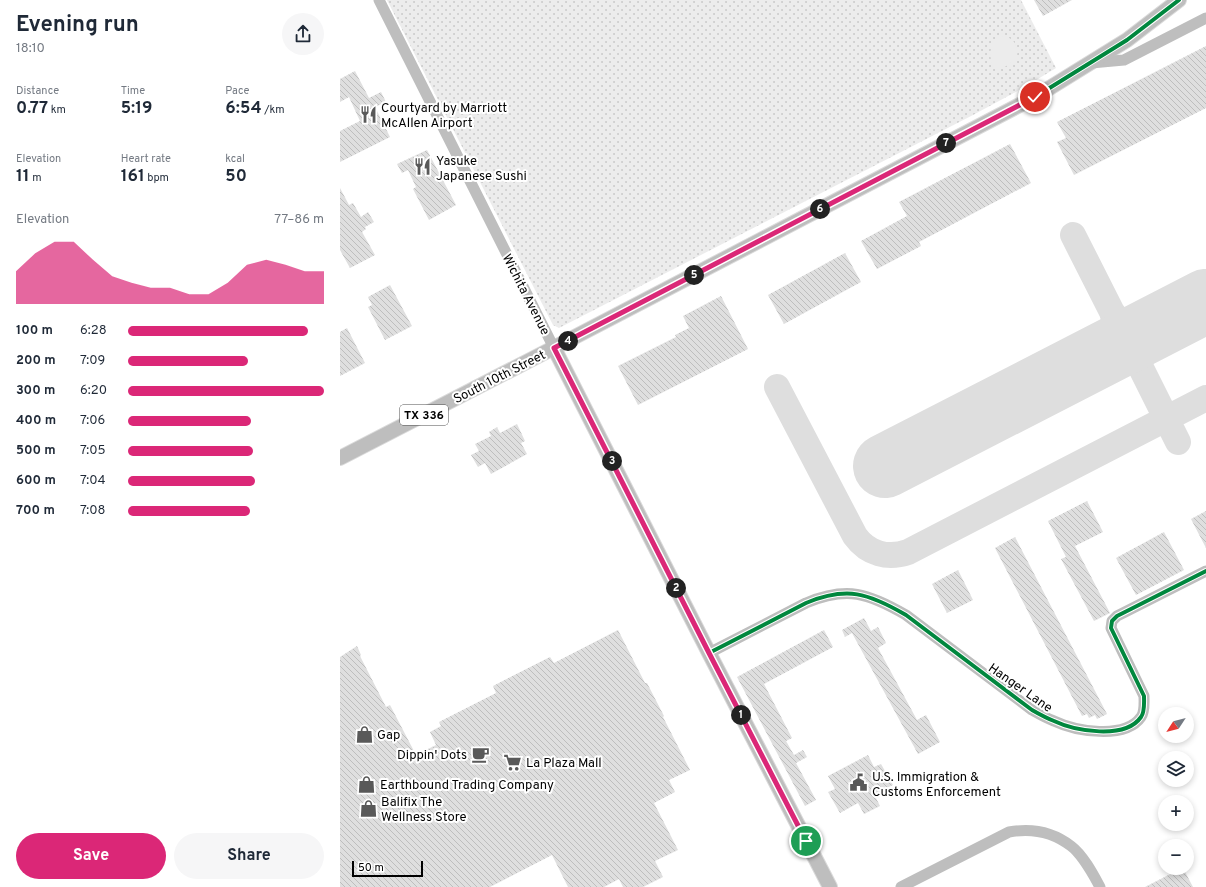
<!DOCTYPE html>
<meta charset="utf-8">
<style>
body{margin:0;font-family:Overpass,sans-serif;background:#f6f6f7;color:#1f2937;height:100vh;display:flex;flex-direction:column;font-size:15px;white-space:nowrap}
*{box-sizing:border-box;margin:0}
p{font-size:13px;color:#747a83}
.icon{flex:none;width:22px;height:22px;fill:none;stroke:currentColor;stroke-width:2;stroke-linecap:round;stroke-linejoin:round}
.map{position:relative;flex:1;overflow:hidden}
.details{display:flex;flex-direction:column;background:#fff;width:340px}
.details>*{flex:none}
.needle{width:26px;rotate:234deg}
.controls{position:absolute;left:818px;top:707px;display:grid;gap:8px}
.controls a{display:grid;place-items:center;width:36px;height:36px;border-radius:50%;background:#fff;box-shadow:0 2px 6px #0003;font-size:20px}
.scale{position:absolute;left:12px;bottom:10px;width:71px;box-sizing:border-box;padding-left:4px;border:2px solid #000;border-top:0;font-size:11px;line-height:14px;white-space:nowrap;color:#000;-webkit-text-stroke:3px #fff;paint-order:stroke}
.pin{position:absolute;display:grid;place-items:center;width:34px;height:34px;color:#fff;margin:-17px;border:2px solid #fff;border-radius:50%;box-shadow:0 1px 4px #0007}
.km{position:absolute;width:20px;height:20px;margin:-10px;border-radius:50%;background:#222;color:#fff;font-size:11px;line-height:20px;text-align:center}
.round{display:grid;place-items:center;flex:none;width:42px;height:42px;border-radius:21px;background:#f6f6f7}
.head{display:flex;align-items:center;justify-content:space-between;height:68px;padding:0 16px}
h1{font-size:22px;font-weight:700;line-height:30px}
.figures{display:grid;grid-template-columns:repeat(3,1fr);gap:6px;height:68px;padding:4px 16px}
.figures div{display:grid;align-content:center}
.figures b{font-size:17px;font-weight:700}
.figures small{font-size:11px;font-weight:400}
.figures p{font-size:11px}
.chart{height:112px;padding:8px 16px}
.chart p{display:flex;justify-content:space-between}
.chart svg{width:100%;height:72px;margin-top:4px;fill:#db2777;opacity:.7}
.cta{display:flex;gap:8px;margin-top:auto;padding:8px 16px}
.cta a{flex:1;height:46px;border-radius:24px;background:#db2777;color:#fff;font-size:16px;font-weight:700;line-height:46px;text-align:center}
.cta a+a{background:#f6f6f7;color:#1f2937}
ul{padding:0 16px;list-style:none;font-size:13px}
li{display:grid;grid-template-columns:64px 48px 1fr;align-items:center;height:30px}
li i{height:10px;border-radius:5px;background:#db2777}
main{display:flex;flex:1;min-height:0}
.map>svg:first-child{display:block}
.grass{fill:url(#grass-dots)}
.pitch{fill:#ececec}
.lines{fill:none;stroke-linecap:round;stroke-linejoin:round}
.taxiway{stroke:#dedede;stroke-width:26}
.runway{stroke:#dedede;stroke-width:64}
.building{fill:url(#building-back-hatch)}
.major-casing{stroke:#dbdbdb;stroke-width:16}
.minor{stroke:#bebebe;stroke-width:11}
.major{stroke:#bebebe;stroke-width:14}
.cycleway-casing{stroke:#fff;stroke-width:6}
.cycleway{stroke:#00873e;stroke-width:4}
.route-casing{stroke:#fff;stroke-width:8}
.route{stroke:#db2777;stroke-width:5}
.labels{text-anchor:middle;stroke-width:4;stroke-linejoin:round;paint-order:stroke}
.shield{fill:#fff;stroke:#4c4c4c;stroke-width:1}
.shield-label{font-size:12px;font-weight:bold;fill:#000}
.poi-label{font-size:13px;fill:#000;stroke:#fff;text-anchor:start}
.street-label{font-size:13px;fill:#000;stroke:#fff}
</style>
<main>
<section class="details">
<div class="head"><div><h1>Evening run</h1><p>18:10</p></div><a class="round"><svg class="icon" aria-label="share" viewBox="0 0 24 24"><path d="M12 15V3M7 8l5-5 5 5M5 13v7h14v-7"/></svg></a></div>
<div class="figures">
<div><p>Distance</p><b>0.77<small> km</small></b></div>
<div><p>Time</p><b>5:19</b></div>
<div><p>Pace</p><b>6:54<small> /km</small></b></div>
</div>
<div class="figures">
<div><p>Elevation</p><b>11<small> m</small></b></div>
<div><p>Heart rate</p><b>161<small> bpm</small></b></div>
<div><p>kcal</p><b>50</b></div>
</div>
<div class="chart"><p><span>Elevation</span>77–86 m</p>
<svg viewBox="0 0 160 44" preserveAspectRatio="none"><path d="M0 44V24L10 13L20 6L30 6L40 17L50 27L60 31L70 34L80 34L90 38L100 38L110 31L120 20L130 17L140 20L150 24L160 24V44z"/></svg>
</div>
<ul>
<li><b>100 m</b>6:28<i style="width:92%"></i></li>
<li><b>200 m</b>7:09<i style="width:61%"></i></li>
<li><b>300 m</b>6:20<i style="width:100%"></i></li>
<li><b>400 m</b>7:06<i style="width:63%"></i></li>
<li><b>500 m</b>7:05<i style="width:64%"></i></li>
<li><b>600 m</b>7:04<i style="width:65%"></i></li>
<li><b>700 m</b>7:08<i style="width:62%"></i></li>
</ul>
<div class="cta"><a>Save</a><a>Share</a></div>
</section>
<div class="map">
<svg width="866" height="887" viewBox="0 0 866 887">
<defs>
<pattern id="grass-dots" width="8" height="8" patternUnits="userSpaceOnUse"><rect width="8" height="8" fill="#ececec"/><path d="M2 2h.1M6 6h.1" fill="none" stroke="#c9c9c9" stroke-width="1.8" stroke-linecap="round"/></pattern>
<pattern id="building-back-hatch" width="6" height="6" patternUnits="userSpaceOnUse"><rect width="6" height="6" fill="#dfdfdf"/><path d="M-1 5l2 2M0 0l6 6M5-1l2 2" fill="none" stroke="#bebebe"/></pattern>
</defs>
<rect width="100%" height="100%" fill="#fff"/>
<path class="grass" d="M47,0H681L716,68L683,88L633,115L219,328L213,325Z"/>
<path class="pitch" d="M663,36C675,38 680,48 676,60C669,63 662,71 655,69C647,58 649,40 663,36Z"/>
<g class="lines">
<path class="taxiway" d="M733,235L772,312C784,331 799,331 819,325
M819,325C805,337 797,345 799,364L838,442
M755,358C771,345 780,333 772,312
M437,387L515,536C528,554 548,559 568,552L866,398"/>
<path class="runway" d="M545,466L866,301"/>
</g>
<path class="building" d="M694,0H732L703,16Z
M866,46V108L734,175L717,142L726,138L717,122Z
M15,71L29,98L41,92L46,102L35,107L50,137L0,162V131L20,121L9,97L0,102V79Z
M670,144L691,183L579,242L581,246L537,269L521,241L567,216L559,202Z
M87,150L116,205L89,220L73,189L76,187L68,170L62,173L57,164Z
M0,188L9,205L13,203L21,217L28,212L34,222L25,227L26,229L22,232L35,255L10,268L0,250Z
M505,253L521,282L444,324L428,295Z
M50,285L72,326L45,340L28,307L32,305L28,297Z
M381,296L408,349L298,405L278,366L336,337L335,335L349,328L343,316Z
M7,328L25,363L0,376V332Z
M177,424L185,441L181,443L187,454L151,474L145,463L138,467L131,455L139,451L135,444L151,436L149,432L157,427L160,433Z
M747,501L763,532L735,546L770,613L754,621L721,559L726,557L708,521Z
M866,511V548L851,519Z
M824,532L844,570L796,595L776,558Z
M675,537L767,714L757,719L755,715L749,718L747,714L742,716L655,548Z
M618,570L633,600L607,613L592,584Z
M524,618L531,631L538,627L546,643L538,648L577,720L586,715L600,742L578,754L512,633L505,637L502,630Z
M278,630L305,683H307L324,716L323,717L350,770L329,780L335,792L314,803L338,850L315,861L323,877L303,887H283L279,879L264,887H228L212,855L150,887H0V657L17,646L21,655L20,656L46,707L50,705L76,755L96,745L90,732L101,726L99,722L156,693L153,686L210,657L214,663Z
M484,630L493,647L424,684L452,738L446,741L454,755L463,750L467,757L456,763L476,800L465,806L397,677Z
M528,755L534,767L541,764L553,785L534,794L540,806L524,814L518,803L500,813L488,792L495,789L488,776Z
M842,868H843L853,887H805Z"/>
<g class="lines">
<defs>
<path id="major" d="M214,348L369,653L490,887
M0,458L225,342L695,97L787,40L839,0"/>
</defs>
<use href="#major" class="major-casing"/>
<path class="minor" d="M39,0L214,348
M751,63L784,60L866,18
M369,653L466,603C507,586 528,593 566,615L692,710C699,714 706,718 714,721C735,731 785,740 801,717C805,712 804,702 804,696L771,628L772,621L777,616L785,612L866,571
M561,887L669,832C691,828 713,832 731,846C743,855 753,874 760,887"/>
<use href="#major" class="major"/>
<defs>
<path id="cycleway" d="M214,348L695,97L787,40L839,0
M369,653L466,603C507,586 528,593 566,615L692,710C699,714 706,718 714,721C735,731 785,740 801,717C805,712 804,702 804,696L771,628L772,621L777,616L785,612L866,571"/>
</defs>
<use href="#cycleway" class="cycleway-casing"/>
<use href="#cycleway" class="cycleway"/>
</g>
<g class="lines">
<defs>
<path id="route" d="M466,841L369,653L214,348L695,97"/>
</defs>
<use href="#route" class="route-casing"/>
<use href="#route" class="route"/>
</g>
<defs>
<symbol id="restaurant-bare" viewBox="-9 -9 18 18"><path d="M-5-6h1v4h1v-4h1v4h1v-4h1v5L-1.5 .5V6h-2V.5L-5-1ZM5-6V6H3V1.5H1.5Q1.5-4 5-6Z" fill="#595959" stroke="#fff" stroke-width="2.5" paint-order="stroke"/></symbol>
<symbol id="shop-bare" viewBox="-9 -9 18 18"><path d="M-5-2.5h2.3a2.7 3.5 0 0 1 5.4 0H5L5.5 6h-11ZM-1.5-2.5h3a1.5 2.3 0 0 0-3 0Z" fill="#595959" stroke="#fff" stroke-width="2.5" paint-order="stroke"/></symbol>
<symbol id="cafe-bare" viewBox="-9 -9 18 18"><path d="M-5.5-4.5H6V0H3Q3 3.5 0 3.5H-2.5Q-5.5 3.5-5.5 0ZM3-3.2v2h1.7v-2ZM-6 4.5H4V6H-6Z" fill="#595959" stroke="#fff" stroke-width="2.5" paint-order="stroke"/></symbol>
<symbol id="supermarket-bare" viewBox="-9 -9 18 18"><path d="M-6-5.5h2.5l.6 2H6L4.5 2H-2.5L-4.4-4H-6ZM-1.5 3.2a1.3 1.3 0 1 0 .1 0ZM3 3.2a1.3 1.3 0 1 0 .1 0Z" fill="#595959" stroke="#fff" stroke-width="2.5" paint-order="stroke"/></symbol>
<symbol id="civic-bare" viewBox="-9 -9 18 18"><path d="M-.6-6.5H3V-4.5H.6V-3L4-1V1h2V6H-6V1h2V-1L-.6-3ZM-1.2 2.5V6h2.4V2.5Z" fill="#595959" stroke="#fff" stroke-width="2.5" paint-order="stroke"/></symbol>
</defs>
<g fill-rule="evenodd">
<use href="#restaurant-bare" x="16" y="102" width="25" height="25"/>
<use href="#restaurant-bare" x="70" y="154" width="25" height="25"/>
<use href="#shop-bare" x="12" y="722" width="25" height="25"/>
<use href="#cafe-bare" x="128" y="742" width="25" height="25"/>
<use href="#supermarket-bare" x="160" y="750" width="25" height="25"/>
<use href="#civic-bare" x="506" y="770" width="25" height="25"/>
<use href="#shop-bare" x="14" y="772" width="25" height="25"/>
<use href="#shop-bare" x="16" y="796" width="25" height="25"/>
</g>
<g class="labels">
<rect class="shield" x="60" y="405" width="48" height="20" rx="3"/>
<g class="shield-label">
<text x="84" y="419">TX 336</text>
</g>
<g class="poi-label">
<text x="41" y="112">Courtyard by Marriott<tspan x="41" dy="15">McAllen Airport</tspan></text>
<text x="96" y="165">Yasuke<tspan x="96" dy="15">Japanese Sushi</tspan></text>
<text x="37" y="739">Gap</text>
<text x="127" y="759" text-anchor="end">Dippin' Dots</text>
<text x="186" y="767">La Plaza Mall</text>
<text x="532" y="781">U.S. Immigration &amp;<tspan x="532" dy="15">Customs Enforcement</tspan></text>
<text x="40" y="789">Earthbound Trading Company</text>
<text x="41" y="806">Balifix The<tspan x="41" dy="15">Wellness Store</tspan></text>
</g>
<g class="street-label">
<text transform="translate(187 294) rotate(63)" y="5">Wichita Avenue</text>
<text transform="translate(159 376) rotate(-27)" y="5">South 10th Street</text>
<text transform="translate(681 687) rotate(35)" y="5">Hanger Lane</text>
</g>
</g>
</svg>
<div class="controls">
<a><svg class="needle" viewBox="-14 -14 28 28"><path d="M0-13l5 13h-10z" fill="#e53935"/><path d="M0 13l5-13h-10z" fill="#747a83"/></svg></a>
<a><svg class="icon" aria-label="layers" viewBox="0 0 24 24"><path d="M12 4l9 5-9 5-9-5zM3 14l9 5 9-5"/></svg></a>
<a>+</a>
<a>−</a>
</div>
<div class="scale">50 m</div>
<div class="pin" style="left:466px;top:841px;background:#1e9e55"><svg class="icon" aria-label="arrive" viewBox="0 0 24 24"><path d="M6 21V4h12l-3 4 3 4H6"/></svg></div>
<div class="pin" style="left:695px;top:97px;background:#d93025"><svg class="icon" aria-label="check" viewBox="0 0 24 24"><path d="M5 12l5 5 9-10"/></svg></div>
<b class="km" style="left:401px;top:715px">1</b>
<b class="km" style="left:336px;top:588px">2</b>
<b class="km" style="left:272px;top:461px">3</b>
<b class="km" style="left:228px;top:341px">4</b>
<b class="km" style="left:354px;top:275px">5</b>
<b class="km" style="left:480px;top:209px">6</b>
<b class="km" style="left:606px;top:143px">7</b>
</div>
</main>
